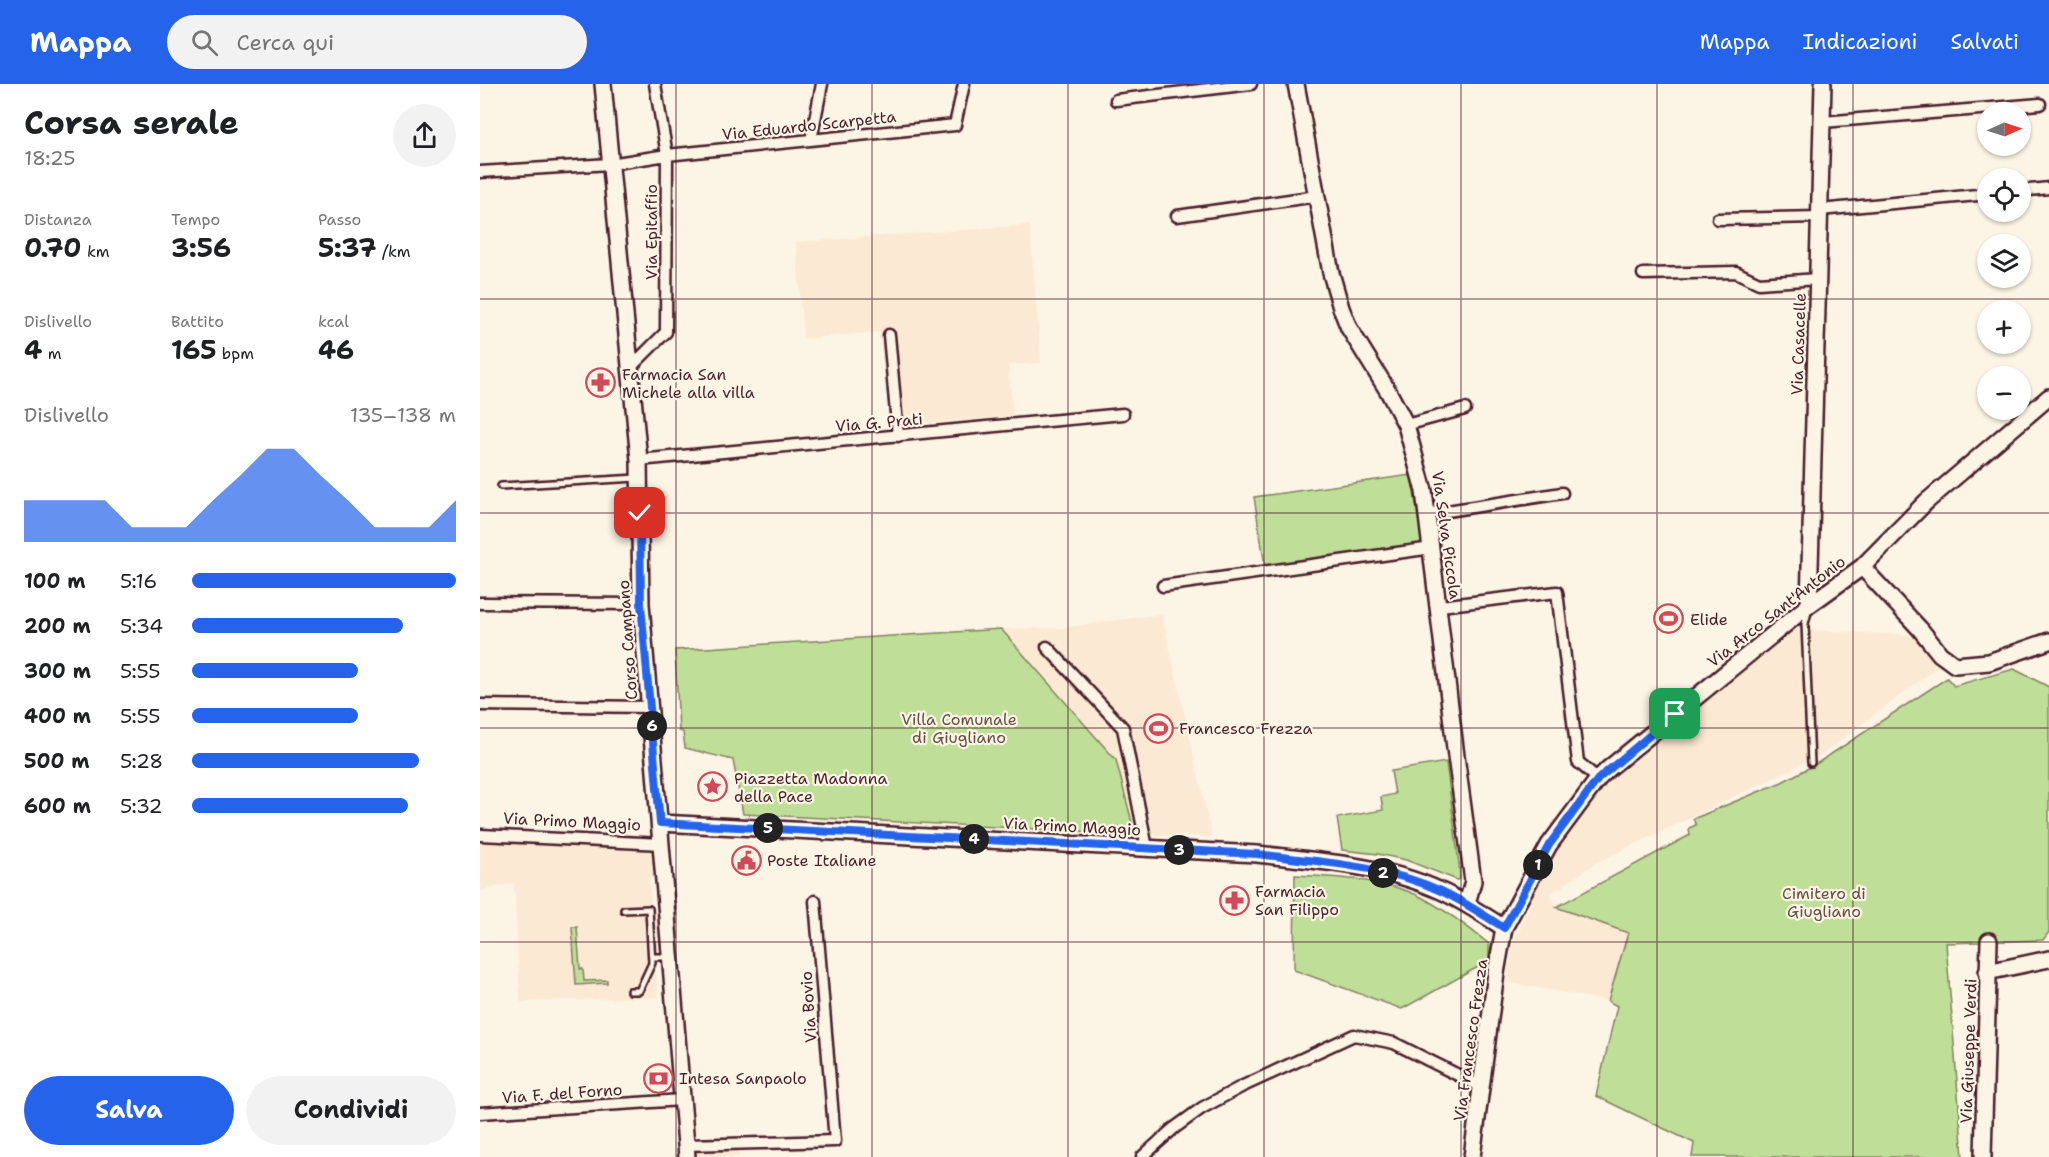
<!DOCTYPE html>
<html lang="it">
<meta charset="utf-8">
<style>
body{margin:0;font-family:"Shantell Sans",sans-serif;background:#f2f2f2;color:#202124;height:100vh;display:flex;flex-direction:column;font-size:22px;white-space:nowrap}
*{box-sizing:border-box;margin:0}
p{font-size:20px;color:#757577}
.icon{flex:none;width:33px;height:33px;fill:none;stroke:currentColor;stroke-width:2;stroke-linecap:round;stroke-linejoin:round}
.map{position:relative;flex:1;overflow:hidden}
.side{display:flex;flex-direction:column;background:#fff;width:480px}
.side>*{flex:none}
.needle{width:39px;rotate:87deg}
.buttons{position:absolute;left:1497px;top:18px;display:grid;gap:12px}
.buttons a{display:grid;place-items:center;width:54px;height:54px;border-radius:50%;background:#fff;box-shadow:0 2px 4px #0004;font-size:30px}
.pin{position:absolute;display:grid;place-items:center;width:51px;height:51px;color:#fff;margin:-26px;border-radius:12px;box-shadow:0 3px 9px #0006}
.km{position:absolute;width:30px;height:30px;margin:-15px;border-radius:50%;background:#222;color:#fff;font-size:16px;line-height:30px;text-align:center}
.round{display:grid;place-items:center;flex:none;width:63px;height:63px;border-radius:32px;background:#f2f2f2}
.overview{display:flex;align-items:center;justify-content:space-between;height:102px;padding:0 24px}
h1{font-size:33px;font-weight:700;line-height:45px}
.stats{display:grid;grid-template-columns:repeat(3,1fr);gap:9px;height:102px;padding:6px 24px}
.stats div{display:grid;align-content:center}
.stats b{font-size:26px;font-weight:700}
.stats small{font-size:16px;font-weight:400}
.stats p{font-size:16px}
.chart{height:168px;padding:12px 24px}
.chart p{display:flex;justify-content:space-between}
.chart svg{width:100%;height:108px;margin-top:6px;fill:#2563eb;opacity:.7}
.cta{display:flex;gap:12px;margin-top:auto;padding:12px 24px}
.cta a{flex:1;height:69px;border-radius:36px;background:#2563eb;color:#fff;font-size:24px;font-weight:700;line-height:69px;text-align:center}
.cta a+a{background:#f2f2f2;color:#202124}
ul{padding:0 24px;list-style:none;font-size:20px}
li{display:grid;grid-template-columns:96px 72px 1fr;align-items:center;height:45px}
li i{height:15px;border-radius:8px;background:#2563eb}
header{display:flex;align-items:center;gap:36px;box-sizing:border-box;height:84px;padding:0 30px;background:#2563eb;color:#fff}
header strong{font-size:28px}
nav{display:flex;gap:33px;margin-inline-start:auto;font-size:21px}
.search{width:420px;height:54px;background:#f2f2f2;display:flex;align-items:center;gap:15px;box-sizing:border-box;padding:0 21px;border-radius:33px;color:#757577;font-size:22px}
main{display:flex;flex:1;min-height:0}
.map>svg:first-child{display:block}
.built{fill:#fbe9d3}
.green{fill:#bfdf98;stroke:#847f62;stroke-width:1.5}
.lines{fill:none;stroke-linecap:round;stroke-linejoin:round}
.lane-casing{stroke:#4a1f2b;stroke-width:10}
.street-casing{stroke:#4a1f2b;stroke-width:15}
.secondary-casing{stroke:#4a1f2b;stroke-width:20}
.lane{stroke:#fcf5e5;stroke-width:5}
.street{stroke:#fcf5e5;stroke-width:10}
.secondary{stroke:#fcf5e5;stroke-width:15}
.route-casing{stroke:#fff;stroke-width:12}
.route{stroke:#2563eb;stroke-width:8}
.grid{fill:none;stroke:#4a1f2b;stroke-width:1.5;stroke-opacity:0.55}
.labels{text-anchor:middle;stroke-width:4.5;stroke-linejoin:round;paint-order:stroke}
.street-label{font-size:16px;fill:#4a1f2b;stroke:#fcf5e5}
.poi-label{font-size:16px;fill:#4a1f2b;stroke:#fcf5e5;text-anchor:start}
.park-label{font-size:16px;fill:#674f46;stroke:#fcf5e5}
</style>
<header>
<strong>Mappa</strong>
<div class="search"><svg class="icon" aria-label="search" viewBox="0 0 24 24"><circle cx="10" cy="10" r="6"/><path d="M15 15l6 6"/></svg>Cerca qui</div>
<nav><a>Mappa</a><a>Indicazioni</a><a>Salvati</a></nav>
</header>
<main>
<section class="side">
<div class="overview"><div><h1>Corsa serale</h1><p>18:25</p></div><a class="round"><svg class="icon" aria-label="share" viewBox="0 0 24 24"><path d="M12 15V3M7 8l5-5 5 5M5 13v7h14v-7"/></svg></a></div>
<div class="stats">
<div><p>Distanza</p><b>0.70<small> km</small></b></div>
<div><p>Tempo</p><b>3:56</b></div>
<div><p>Passo</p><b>5:37<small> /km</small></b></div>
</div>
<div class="stats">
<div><p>Dislivello</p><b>4<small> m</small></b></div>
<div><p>Battito</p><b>165<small> bpm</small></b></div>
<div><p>kcal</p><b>46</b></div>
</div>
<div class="chart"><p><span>Dislivello</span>135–138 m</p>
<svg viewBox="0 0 160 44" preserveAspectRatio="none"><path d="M0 44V27L10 27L20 27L30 27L40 38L50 38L60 38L70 27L80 17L90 6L100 6L110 17L120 27L130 38L140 38L150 38L160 27V44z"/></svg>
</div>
<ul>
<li><b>100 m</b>5:16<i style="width:100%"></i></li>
<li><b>200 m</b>5:34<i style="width:80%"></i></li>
<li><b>300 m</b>5:55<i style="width:63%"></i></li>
<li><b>400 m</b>5:55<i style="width:63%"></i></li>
<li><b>500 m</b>5:28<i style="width:86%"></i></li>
<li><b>600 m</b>5:32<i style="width:82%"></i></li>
</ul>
<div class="cta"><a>Salva</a><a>Condividi</a></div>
</section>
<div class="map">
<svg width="1569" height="1073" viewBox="0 0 1569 1073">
<rect width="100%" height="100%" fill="#fcf5e5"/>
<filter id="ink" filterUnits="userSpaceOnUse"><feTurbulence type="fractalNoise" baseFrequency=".0167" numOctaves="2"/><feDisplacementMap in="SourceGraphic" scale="12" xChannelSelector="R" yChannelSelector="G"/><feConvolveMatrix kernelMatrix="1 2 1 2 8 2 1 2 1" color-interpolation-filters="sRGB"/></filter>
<g filter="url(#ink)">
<path class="built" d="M550,141L561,279L528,281L533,332L411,342L399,248L323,255L316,158Z
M682,530L732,753L655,750L635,676L521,545L580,544Z
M1309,545L1432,551L1458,583L1341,671L1116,779L1070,811L1076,819V823L1148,848L1128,917L1026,898L1033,861L1067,781L1084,754L1134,687Z
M0,756L178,764L180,795L169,794L178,913L40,918L34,799L0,807Z
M259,1061V1073H209V1063Z"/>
<path class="green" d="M931,391L943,461L785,482L774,413Z
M521,545L636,676L655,750L263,730L253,676L205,664L203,648L199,647L195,566Z
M1534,585L1569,603V848L1563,856L1466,859L1483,1073H1212L1214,1059L1116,1012L1137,922L1128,917L1148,849L1076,823L1210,751L1209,744L1216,741L1213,735L1302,698L1336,680L1467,594L1474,602Z
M966,678L979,780L980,795L977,796L926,776L898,770L862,766L857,734L903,726L901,713L915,710L911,687Z
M815,791C855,793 905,795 941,813C966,826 988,843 1009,860V877L922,925L814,886Z
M92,843H97L100,885H103L104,897L127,896V899L96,901Z"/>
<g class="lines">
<defs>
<path id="lane" d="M21,402L157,394
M1328,528L1325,540L1331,679
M144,826L169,825L172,879L159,907H150
M172,873H189"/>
<path id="street" d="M636,16L771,0
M1343,38L1560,20
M331,56L342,0
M0,88L130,80L187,71L475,41L484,0
M1540,107L1569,104
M1340,126L1508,110
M697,132L837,112
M1238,135L1340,133
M1163,190L1256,188L1279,199L1338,195
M409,251L418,352
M151,283L186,248L187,71L175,0
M926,341L985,325
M159,376L643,330
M948,430L1082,409
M683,502L952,464
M0,519L161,520
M960,522L1077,508L1098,678L1118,695
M567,563L643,644L667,764
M0,621L170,623
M0,751L182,760
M0,1029L202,1016
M206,1061L355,1057L335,817
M662,1073L693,1045L722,1024L761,1003L874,951L914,959L1000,1002"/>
<path id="secondary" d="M123,0L159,376L161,520L207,1073
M816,0L851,189L861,224L869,244L908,307L926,341L944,407L976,672L993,797L987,820
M1382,483L1440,545L1460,570L1475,581L1509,578L1569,557
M1329,521L1343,0
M180,739L777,770C838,777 905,781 961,807C983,817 1004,831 1024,844
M1507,888L1569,875
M992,1073L1016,889L1024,844L1069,761L1118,695L1128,685L1329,521L1382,483L1446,418L1569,313
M1503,1073L1509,857"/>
</defs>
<use href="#lane" class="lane-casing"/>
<use href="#street" class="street-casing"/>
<use href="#secondary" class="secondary-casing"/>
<use href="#lane" class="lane"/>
<use href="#street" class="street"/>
<use href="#secondary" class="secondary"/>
</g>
</g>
<g class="lines" filter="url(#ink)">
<defs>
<path id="route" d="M160,429L161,520L180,739L777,770C838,778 905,781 961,807C983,817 1004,831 1024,844L1069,761L1118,695L1195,630"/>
</defs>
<use href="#route" class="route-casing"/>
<use href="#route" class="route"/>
</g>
<path class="grid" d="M196,0V1073M392,0V1073M588,0V1073M784,0V1073M981,0V1073M1177,0V1073M1373,0V1073M0,215H1569M0,429H1569M0,644H1569M0,858H1569"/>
<defs>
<symbol id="pharmacy-ring" viewBox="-11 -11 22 22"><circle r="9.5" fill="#fcf5e5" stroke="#d1495b" stroke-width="1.5"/><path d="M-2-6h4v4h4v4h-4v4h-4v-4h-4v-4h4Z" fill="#d1495b"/></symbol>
<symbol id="stadium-ring" viewBox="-11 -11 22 22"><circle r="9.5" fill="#fcf5e5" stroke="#d1495b" stroke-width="1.5"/><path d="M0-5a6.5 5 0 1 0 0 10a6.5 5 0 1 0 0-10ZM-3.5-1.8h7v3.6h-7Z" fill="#d1495b"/></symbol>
<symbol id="sight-ring" viewBox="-11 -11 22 22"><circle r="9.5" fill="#fcf5e5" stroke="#d1495b" stroke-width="1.5"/><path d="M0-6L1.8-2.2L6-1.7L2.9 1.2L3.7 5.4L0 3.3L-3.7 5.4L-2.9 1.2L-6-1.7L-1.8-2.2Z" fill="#d1495b"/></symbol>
<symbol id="civic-ring" viewBox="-11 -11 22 22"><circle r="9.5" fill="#fcf5e5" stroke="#d1495b" stroke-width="1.5"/><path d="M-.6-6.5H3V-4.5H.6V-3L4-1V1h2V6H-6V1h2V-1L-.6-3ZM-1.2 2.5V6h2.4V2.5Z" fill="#d1495b"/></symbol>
<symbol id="bank-ring" viewBox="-11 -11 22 22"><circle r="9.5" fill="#fcf5e5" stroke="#d1495b" stroke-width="1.5"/><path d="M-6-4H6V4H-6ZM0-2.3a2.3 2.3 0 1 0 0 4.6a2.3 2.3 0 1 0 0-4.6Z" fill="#d1495b"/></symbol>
</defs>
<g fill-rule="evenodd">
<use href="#pharmacy-ring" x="104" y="282" width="33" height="33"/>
<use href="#stadium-ring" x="1172" y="518" width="33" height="33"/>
<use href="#stadium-ring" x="662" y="628" width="33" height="33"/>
<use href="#sight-ring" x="216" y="686" width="33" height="33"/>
<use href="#civic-ring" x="250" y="760" width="33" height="33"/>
<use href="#pharmacy-ring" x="738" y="800" width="33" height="33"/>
<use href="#bank-ring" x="162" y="978" width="33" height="33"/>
</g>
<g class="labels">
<g class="street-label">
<text transform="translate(329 41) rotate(-6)" y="6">Via Eduardo Scarpetta</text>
<text transform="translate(171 148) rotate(-90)" y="6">Via Epitaffio</text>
<text transform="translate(1318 260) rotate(-88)" y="6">Via Casacelle</text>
<text transform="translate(399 338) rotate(-5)" y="6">Via G. Prati</text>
<text transform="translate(967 451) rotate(82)" y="6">Via Selva Piccola</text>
<text transform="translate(1296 527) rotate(-38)" y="6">Via Arco Sant'Antonio</text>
<text transform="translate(147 556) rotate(-94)" y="6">Corso Campano</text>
<text transform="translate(92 737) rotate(3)" y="6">Via Primo Maggio</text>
<text transform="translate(592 742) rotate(3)" y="6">Via Primo Maggio</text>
<text transform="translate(328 923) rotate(-94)" y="6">Via Bovio</text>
<text transform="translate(990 956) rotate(-82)" y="6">Via Francesco Frezza</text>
<text transform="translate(1488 967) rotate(-88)" y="6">Via Giuseppe Verdi</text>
<text transform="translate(82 1009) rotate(-4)" y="6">Via F. del Forno</text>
</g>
<g class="poi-label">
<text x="142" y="296">Farmacia San<tspan x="142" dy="18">Michele alla villa</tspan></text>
<text x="1210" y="541">Elide</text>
<text x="699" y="650">Francesco Frezza</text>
<text x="254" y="700">Piazzetta Madonna<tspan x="254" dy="18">della Pace</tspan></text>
<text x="287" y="782">Poste Italiane</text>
<text x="775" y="813">Farmacia<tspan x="775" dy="18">San Filippo</tspan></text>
<text x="199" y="1000">Intesa Sanpaolo</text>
</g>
<g class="park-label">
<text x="479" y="641">Villa Comunale<tspan x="479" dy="18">di Giugliano</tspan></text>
<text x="1344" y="815">Cimitero di<tspan x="1344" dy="18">Giugliano</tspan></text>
</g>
</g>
</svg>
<div class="buttons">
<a><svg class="needle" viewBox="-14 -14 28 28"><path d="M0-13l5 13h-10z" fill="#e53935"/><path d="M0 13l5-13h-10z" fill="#757577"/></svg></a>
<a><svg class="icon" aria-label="locate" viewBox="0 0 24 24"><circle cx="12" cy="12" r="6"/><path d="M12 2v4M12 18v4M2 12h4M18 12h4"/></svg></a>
<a><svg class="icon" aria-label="layers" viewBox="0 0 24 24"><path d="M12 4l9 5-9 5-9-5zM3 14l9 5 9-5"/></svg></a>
<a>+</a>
<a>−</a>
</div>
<div class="pin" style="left:1195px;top:630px;background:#1e9e55"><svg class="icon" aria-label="arrive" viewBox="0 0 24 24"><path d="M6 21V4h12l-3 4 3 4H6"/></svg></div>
<div class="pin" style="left:160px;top:429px;background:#d93025"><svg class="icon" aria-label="check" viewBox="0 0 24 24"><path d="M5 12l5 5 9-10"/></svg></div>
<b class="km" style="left:1058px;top:781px">1</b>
<b class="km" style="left:903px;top:789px">2</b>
<b class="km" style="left:699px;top:766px">3</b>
<b class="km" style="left:494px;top:755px">4</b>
<b class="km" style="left:288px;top:744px">5</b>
<b class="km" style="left:172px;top:642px">6</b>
</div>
</main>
